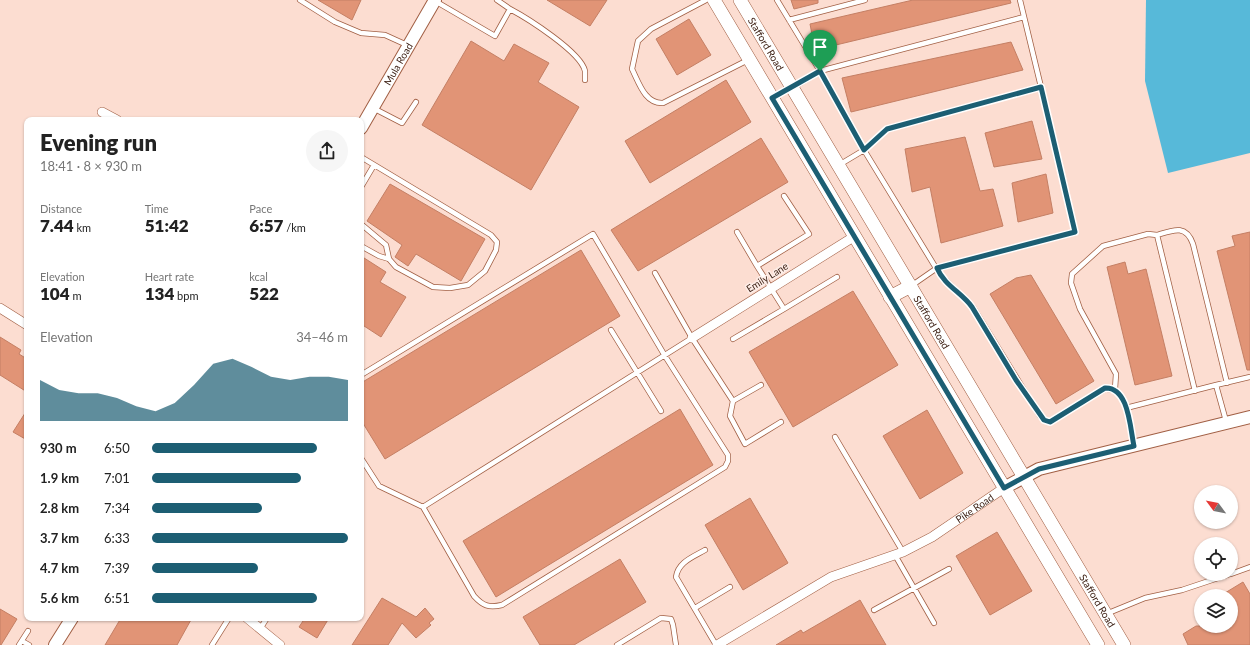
<!DOCTYPE html>
<meta charset="utf-8">
<style>
body{margin:0;font-family:Lato,sans-serif;background:#f6f6f6;color:#222;height:100vh;display:flex;flex-direction:column;font-size:15px;white-space:nowrap}
*{box-sizing:border-box;margin:0}
p{font-size:13px;color:#767676}
.icon{flex:none;width:22px;height:22px;fill:none;stroke:currentColor;stroke-width:2;stroke-linecap:round;stroke-linejoin:round}
.map{position:relative;flex:1;overflow:hidden}
.sheet{position:absolute;left:24px;top:117px;width:340px;height:504px;display:flex;flex-direction:column;background:#fff;border-radius:8px;box-shadow:0 1px 3px #0004}
.sheet>*{flex:none}
.needle{width:26px;rotate:302deg}
.fabs{position:absolute;left:1194px;top:485px;display:grid;gap:8px}
.fabs a{display:grid;place-items:center;width:44px;height:44px;border-radius:50%;background:#fff;box-shadow:0 1px 3px #0004;font-size:20px}
.pin{position:absolute;display:grid;place-items:center;width:34px;height:34px;color:#fff;margin:-41px -17px;border-radius:50% 50% 50% 0;rotate:-45deg;box-shadow:0 0 4px #0007}
.pin .icon{rotate:45deg}
.round{display:grid;place-items:center;flex:none;width:42px;height:42px;border-radius:21px;background:#f6f6f6}
.headline{display:flex;align-items:center;justify-content:space-between;height:68px;padding:0 16px}
h1{font-size:22px;font-weight:800;line-height:30px}
.metrics{display:grid;grid-template-columns:repeat(3,1fr);gap:6px;height:68px;padding:4px 16px}
.metrics div{display:grid;align-content:center}
.metrics b{font-size:17px;font-weight:800}
.metrics small{font-size:11px;font-weight:400}
.metrics p{font-size:11px}
.chart{height:112px;padding:8px 16px}
.chart p{display:flex;justify-content:space-between}
.chart svg{width:100%;height:72px;margin-top:4px;fill:#1c5e73;opacity:.7}
ul{padding:0 16px;list-style:none;font-size:13px}
li{display:grid;grid-template-columns:64px 48px 1fr;align-items:center;height:30px}
li i{height:10px;border-radius:5px;background:#1c5e73}
.map>svg:first-child{display:block}
.water{fill:#57b9d9}
.building{fill:#e19476;stroke:#c47f64}
.lines{fill:none;stroke-linecap:round;stroke-linejoin:round}
.service-casing{stroke:#a15f44;stroke-width:6}
.minor-casing{stroke:#a15f44;stroke-width:10}
.tertiary-casing{stroke:#a15f44;stroke-width:14}
.secondary-casing{stroke:#a15f44;stroke-width:14}
.service{stroke:#fff;stroke-width:4.5}
.minor{stroke:#fff;stroke-width:9}
.tertiary{stroke:#fff;stroke-width:12}
.secondary{stroke:#fff;stroke-width:13}
.route-casing{stroke:#fff;stroke-width:8}
.route{stroke:#1c5e73;stroke-width:5}
.labels{text-anchor:middle;stroke-width:3;stroke-linejoin:round;paint-order:stroke}
.street-label{font-size:10px;fill:#3f2317;stroke:#feeee8}
</style>
<div class="map">
<svg width="1250" height="645" viewBox="0 0 1250 645">
<rect width="100%" height="100%" fill="#fcddd1"/>
<path class="water" d="M1146,0H1250V153L1168,173L1145,81Z"/>
<path class="building" d="M318,0H361L352,20Z
M547,0H607L590,26Z
M791,0H818V3L794,9Z
M913,0H1010L1011,3L815,50L810,24Z
M689,19L711,55L677,75L656,39Z
M471,41L504,61L514,44L549,63L538,82L579,107L531,190L422,125Z
M1011,42L1023,70L851,112L842,78Z
M726,80L751,122L650,183L625,141Z
M1032,121L1042,159L994,167L985,133Z
M965,137L980,191L993,189L1003,226L941,243L930,187L912,192L905,149Z
M761,138L788,182L638,271L611,230Z
M1046,174L1053,213L1018,222L1012,183Z
M390,184L485,239L461,281L416,254L408,266L395,257L402,245L367,221Z
M1250,232V370H1247L1217,251L1235,246L1232,236Z
M581,250L620,316L385,459L361,420V383Z
M361,256L386,272L380,282L406,297L381,337L361,324Z
M1125,262L1128,274L1146,269L1172,376L1135,385L1107,267Z
M1031,275L1094,381L1056,404L990,294L1016,278Z
M853,291L898,365L793,427L749,352Z
M0,337L21,350L19,354L27,359V392L0,375Z
M680,409L713,465L496,597L463,541Z
M27,410V440L13,432Z
M927,410L963,473L920,499L883,436Z
M750,498L788,563L743,590L705,525Z
M997,532L1032,591L990,615L956,556Z
M620,559L646,602L574,645H540L523,617Z
M1243,582L1250,594V645H1188L1183,634L1196,626H1231V596H1220Z
M382,598L416,617L425,608L434,619L429,623L431,625L416,638L402,623L388,645H352Z
M860,600L886,645H776L801,630L803,633Z
M0,609L17,619L1,645H0Z
M121,618H192L177,645H105Z
M305,618H329L317,638L299,627Z"/>
<g class="lines">
<defs>
<path id="service" d="M300,0L335,22L361,33L385,35L407,45
M706,0L651,29L638,41L632,69C639,83 645,104 663,103L748,60
M777,0L820,71L1024,17
M435,1L495,36L510,9L497,0
M510,9C527,18 581,52 585,71C585,74 585,77 585,80
M789,20L865,0
M794,87L820,71L864,150L939,273L973,307L1040,416L1044,420L1050,422L1105,389C1129,387 1130,428 1134,446
M373,108L402,123L416,102
M361,157L491,235L497,242L496,250L485,271L468,285L450,288L433,287L396,267L389,259L386,245L361,224
M839,165L864,150L887,129L1041,87L1020,0
M361,187L374,165
M737,232L757,266
M361,246L379,256L389,259
M655,273L692,338L733,401L730,416L745,444L781,422
M911,286L937,268L1075,232L1041,87
M784,309L837,277
M611,330L661,411
M733,339L784,309L757,266L809,234L784,196
M361,375L593,234L665,356L728,455V461L725,467L502,605C489,608 483,606 474,596L423,507L379,486L361,458
M1216,385L1250,377
M1115,389L1116,374L1080,309L1071,283L1072,274L1103,246L1148,234L1157,235
M1195,391L1157,235C1173,230 1186,224 1193,244L1227,383
M733,401L761,385
M1126,408L1216,385L1226,421
M835,437L903,552
M423,507L692,338
M705,550C693,557 678,562 676,577L716,645
M895,555L934,623
M1231,574L1250,567
M695,608L730,587
M874,610L949,569
M1106,614L1145,598L1182,590L1230,574
M260,629L267,618
M22,641L29,645
M19,645L28,631
M212,645L229,618
M617,645L661,618L671,619L673,625L676,645"/>
<g id="minor">
<path d="M102,112L117,120"/>
<path d="M0,308L27,325"/>
<path d="M692,338L855,236"/>
<path d="M247,618L280,645"/>
<path id="s1" d="M717,645L831,577L903,552L932,537L1004,488"/>
</g>
<g id="tertiary">
<path id="s2" d="M361,128L435,0"/>
<path d="M1004,488L1039,469L1250,417"/>
<path d="M55,645L72,618"/>
</g>
<g id="secondary">
<path d="M714,0L1098,645"/>
<path id="s3" d="M740,0L1124,645"/>
<path d="M890,297L911,286"/>
</g>
</defs>
<use href="#service" class="service-casing"/>
<use href="#minor" class="minor-casing"/>
<use href="#tertiary" class="tertiary-casing"/>
<use href="#secondary" class="secondary-casing"/>
<use href="#service" class="service"/>
<use href="#minor" class="minor"/>
<use href="#tertiary" class="tertiary"/>
<use href="#secondary" class="secondary"/>
</g>
<g class="lines">
<defs>
<path id="route" d="M820,71L864,150L887,129L1041,87L1075,232L937,268C944,285 962,293 972,307L1016,380L1044,420L1050,422L1105,388C1129,387 1130,428 1134,446L1039,469L1004,488L772,98Z"/>
</defs>
<use href="#route" class="route-casing"/>
<use href="#route" class="route"/>
</g>
<g class="labels">
<g class="street-label">
<text dy="4" stroke="none"><textPath href="#s3" startOffset="51">Stafford Road</textPath></text>
<text dy="4" stroke="none"><textPath href="#s2" startOffset="74">Mula Road</textPath></text>
<text transform="translate(767 277) rotate(-32)" y="4">Emily Lane</text>
<text dy="4" stroke="none"><textPath href="#s3" startOffset="375">Stafford Road</textPath></text>
<text dy="4" stroke="none"><textPath href="#s1" startOffset="293">Pike Road</textPath></text>
<text dy="4" stroke="none"><textPath href="#s3" startOffset="699">Stafford Road</textPath></text>
</g>
</g>
</svg>
<div class="fabs">
<a><svg class="needle" viewBox="-14 -14 28 28"><path d="M0-13l5 13h-10z" fill="#e53935"/><path d="M0 13l5-13h-10z" fill="#767676"/></svg></a>
<a><svg class="icon" aria-label="locate" viewBox="0 0 24 24"><circle cx="12" cy="12" r="6"/><path d="M12 2v4M12 18v4M2 12h4M18 12h4"/></svg></a>
<a><svg class="icon" aria-label="layers" viewBox="0 0 24 24"><path d="M12 4l9 5-9 5-9-5zM3 14l9 5 9-5"/></svg></a>
</div>
<div class="pin" style="left:820px;top:71px;background:#1e9e55"><svg class="icon" aria-label="arrive" viewBox="0 0 24 24"><path d="M6 21V4h12l-3 4 3 4H6"/></svg></div>
<section class="sheet">
<div class="headline"><div><h1>Evening run</h1><p>18:41 · 8 × 930 m</p></div><a class="round"><svg class="icon" aria-label="share" viewBox="0 0 24 24"><path d="M12 15V3M7 8l5-5 5 5M5 13v7h14v-7"/></svg></a></div>
<div class="metrics">
<div><p>Distance</p><b>7.44<small> km</small></b></div>
<div><p>Time</p><b>51:42</b></div>
<div><p>Pace</p><b>6:57<small> /km</small></b></div>
</div>
<div class="metrics">
<div><p>Elevation</p><b>104<small> m</small></b></div>
<div><p>Heart rate</p><b>134<small> bpm</small></b></div>
<div><p>kcal</p><b>522</b></div>
</div>
<div class="chart"><p><span>Elevation</span>34–46 m</p>
<svg viewBox="0 0 160 44" preserveAspectRatio="none"><path d="M0 44V19L10 25L20 27L30 27L40 30L50 35L60 38L70 33L80 22L90 9L100 6L110 11L120 17L130 19L140 17L150 17L160 19V44z"/></svg>
</div>
<ul>
<li><b>930 m</b>6:50<i style="width:84%"></i></li>
<li><b>1.9 km</b>7:01<i style="width:76%"></i></li>
<li><b>2.8 km</b>7:34<i style="width:56%"></i></li>
<li><b>3.7 km</b>6:33<i style="width:100%"></i></li>
<li><b>4.7 km</b>7:39<i style="width:54%"></i></li>
<li><b>5.6 km</b>6:51<i style="width:84%"></i></li>
</ul>
</section>
</div>
